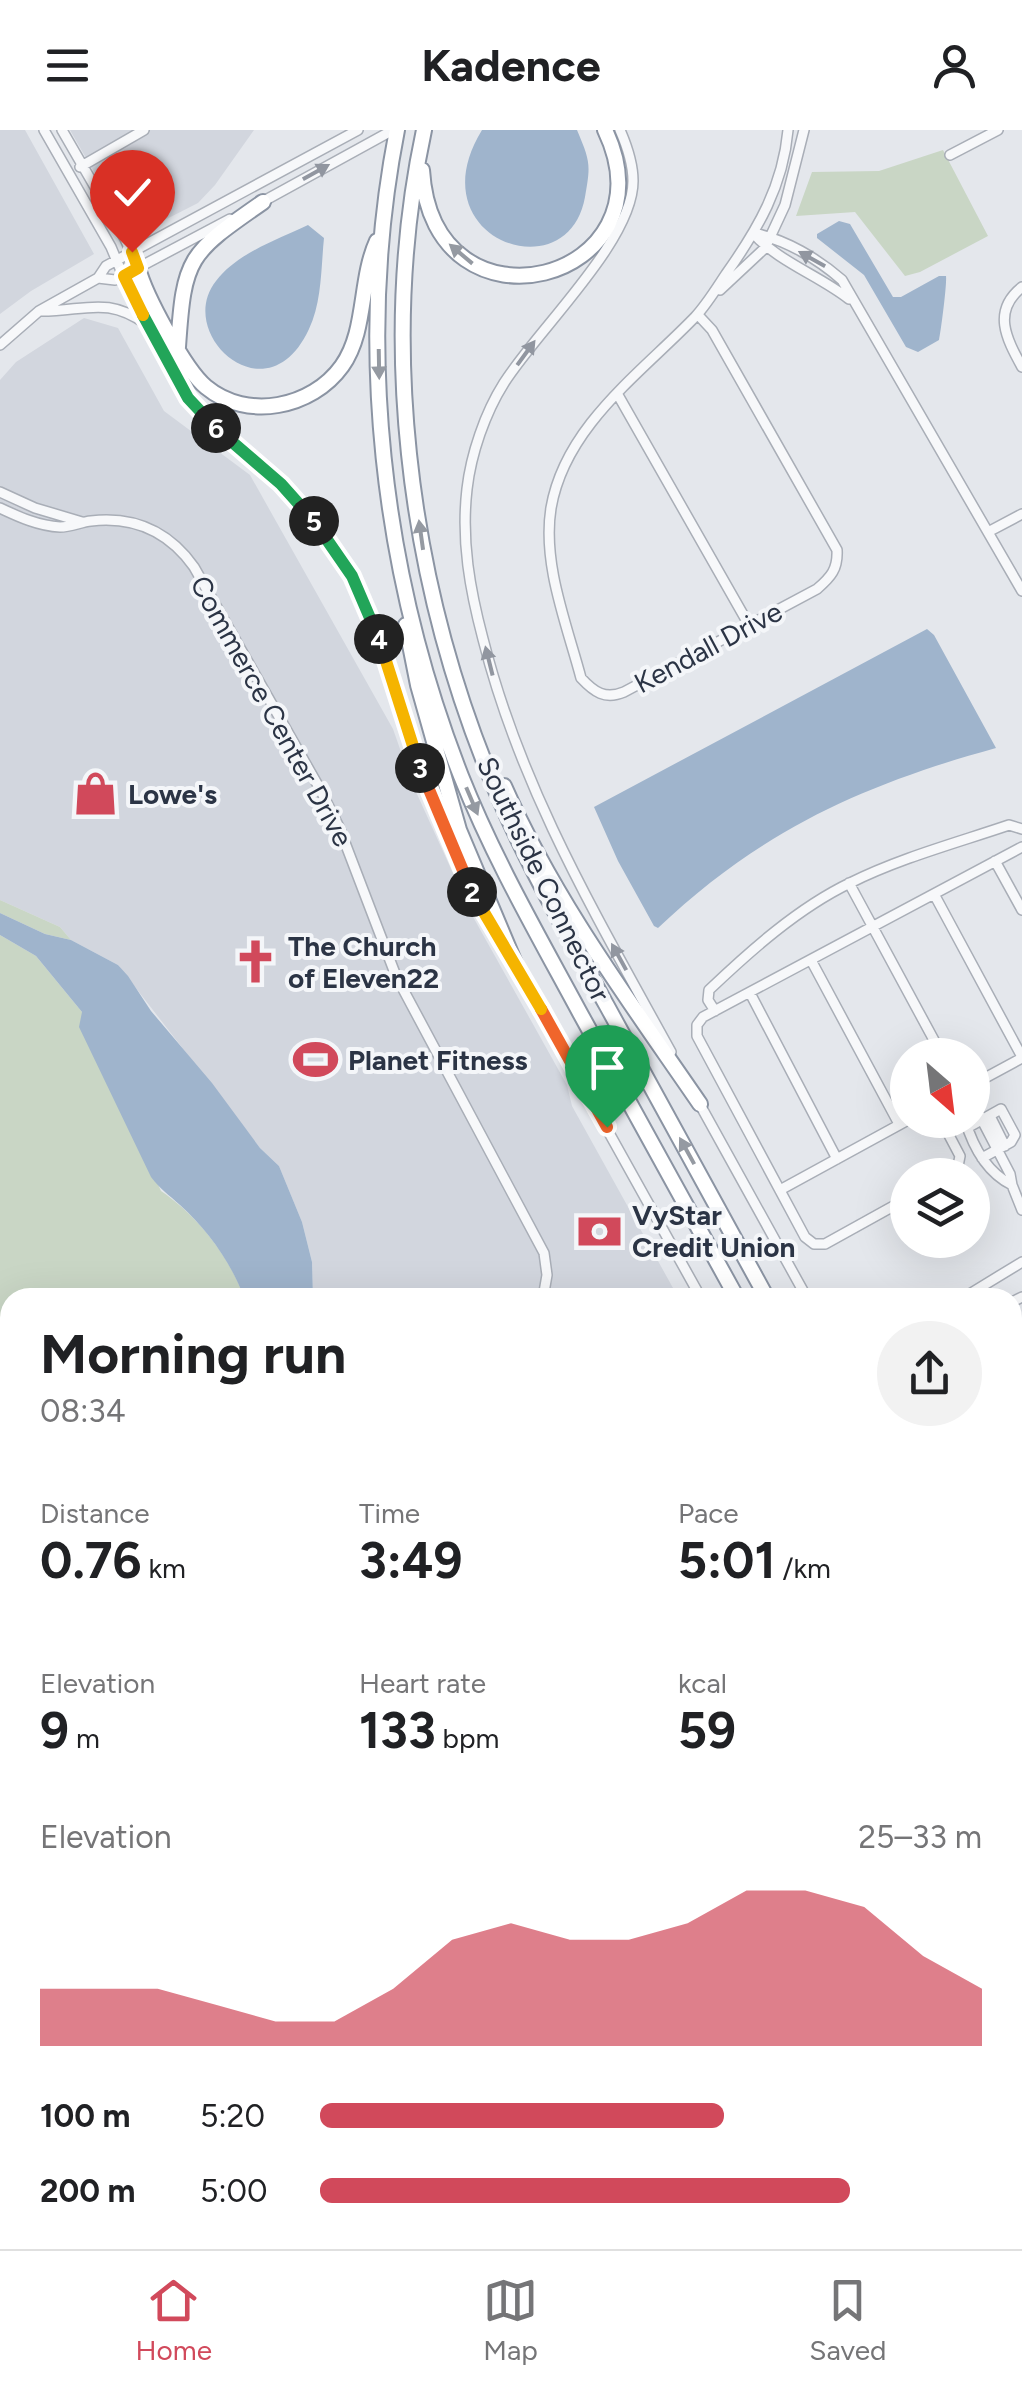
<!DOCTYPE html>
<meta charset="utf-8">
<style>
body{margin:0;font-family:Figtree,sans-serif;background:#f2f2f2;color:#202124;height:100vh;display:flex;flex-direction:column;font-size:38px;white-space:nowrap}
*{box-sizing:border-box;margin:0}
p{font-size:32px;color:#757577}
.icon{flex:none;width:55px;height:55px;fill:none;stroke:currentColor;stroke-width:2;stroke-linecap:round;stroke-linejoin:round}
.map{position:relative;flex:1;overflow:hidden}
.sheet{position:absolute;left:0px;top:1158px;width:1022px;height:962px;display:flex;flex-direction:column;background:#fff;border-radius:30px 30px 0 0;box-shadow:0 10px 40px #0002}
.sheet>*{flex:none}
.needle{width:65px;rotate:152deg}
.tools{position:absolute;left:890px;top:908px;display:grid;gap:20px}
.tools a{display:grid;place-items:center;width:100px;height:100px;border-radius:50%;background:#fff;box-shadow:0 10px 40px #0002;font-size:50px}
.pin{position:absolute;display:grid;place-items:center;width:85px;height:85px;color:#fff;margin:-102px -42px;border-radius:50% 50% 50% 0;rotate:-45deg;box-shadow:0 0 10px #0007}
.pin .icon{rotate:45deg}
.km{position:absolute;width:50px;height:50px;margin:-25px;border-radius:50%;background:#222;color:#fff;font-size:28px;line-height:50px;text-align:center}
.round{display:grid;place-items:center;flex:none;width:105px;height:105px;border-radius:52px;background:#f2f2f2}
.headline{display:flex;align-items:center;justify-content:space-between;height:170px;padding:0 40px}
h1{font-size:55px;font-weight:700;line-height:75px}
.stats{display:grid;grid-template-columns:repeat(3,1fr);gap:15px;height:170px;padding:10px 40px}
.stats div{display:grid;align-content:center}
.stats b{font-size:50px;font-weight:700}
.stats small{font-size:28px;font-weight:400}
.stats p{font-size:28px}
.chart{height:280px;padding:20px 40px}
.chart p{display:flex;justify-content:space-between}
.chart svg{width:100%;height:180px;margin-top:10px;fill:#d1495b;opacity:.7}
ul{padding:0 40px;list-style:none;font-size:32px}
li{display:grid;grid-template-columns:160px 120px 1fr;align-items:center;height:75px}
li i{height:25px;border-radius:12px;background:#d1495b}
header{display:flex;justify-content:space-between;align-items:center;height:130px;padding:0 40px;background:#fff;font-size:45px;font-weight:700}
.tab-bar{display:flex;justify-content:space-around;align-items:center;height:140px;border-top:2px solid #e0e0e0;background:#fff;font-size:28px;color:#757577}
.tab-bar a{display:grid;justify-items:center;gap:5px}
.tab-bar .current{color:#d1495b}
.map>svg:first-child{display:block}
.built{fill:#d2d6de}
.green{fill:#c9d6c5}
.water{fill:#9fb4cc}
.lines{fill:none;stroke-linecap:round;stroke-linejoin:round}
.minor-casing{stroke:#a9aeb7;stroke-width:12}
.major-casing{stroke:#a3abb8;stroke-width:15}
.highway-casing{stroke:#8b94a3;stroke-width:18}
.minor{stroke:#f7f8fa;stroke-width:9}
.major{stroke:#fff;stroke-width:11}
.highway{stroke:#fff;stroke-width:14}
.oneway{fill:#9196a0}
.oneway2{fill:#959aa2}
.split-1-casing{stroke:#fff;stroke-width:20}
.split-2-casing{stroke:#fff;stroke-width:20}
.split-3-casing{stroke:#fff;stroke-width:20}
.split-4-casing{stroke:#fff;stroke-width:20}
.split-5-casing{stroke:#fff;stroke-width:20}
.split-6-casing{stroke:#fff;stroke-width:20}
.split-7-casing{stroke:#fff;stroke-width:20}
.split-8-casing{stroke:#fff;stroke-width:20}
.split-1{stroke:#f0652b;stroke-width:12}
.split-2{stroke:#f5b400;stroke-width:12}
.split-3{stroke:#f0652b;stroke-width:12}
.split-4{stroke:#f5b400;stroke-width:12}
.split-5{stroke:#22a559;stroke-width:12}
.split-6{stroke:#22a559;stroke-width:12}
.split-7{stroke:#22a559;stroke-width:12}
.split-8{stroke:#f5b400;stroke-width:12}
.labels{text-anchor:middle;stroke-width:8;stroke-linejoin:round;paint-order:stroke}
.street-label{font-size:28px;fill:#2b3445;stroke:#f4f6f9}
.poi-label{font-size:28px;font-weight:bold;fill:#2b3445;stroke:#f4f6f9;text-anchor:start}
</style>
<header><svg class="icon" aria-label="menu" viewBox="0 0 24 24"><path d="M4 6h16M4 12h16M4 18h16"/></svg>Kadence<svg class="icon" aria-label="person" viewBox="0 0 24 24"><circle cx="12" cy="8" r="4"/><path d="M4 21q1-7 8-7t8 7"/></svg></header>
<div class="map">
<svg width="1022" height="2119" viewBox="0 0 1022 2119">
<rect width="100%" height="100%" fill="#e4e7ec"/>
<path class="built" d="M0,0H25L94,124L31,161L0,184Z
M70,0H254L215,55L198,73L141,102L133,103L126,98Z
M84,188L118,198L164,281L250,345L393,599L412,653L472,785L567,955L572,976L678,1167H313L312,1132L302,1092L279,1036L260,1018L118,835L71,810L60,797L0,770V250L16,232Z
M10,1722V2110H1012L1013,1760L1022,1777V2119H0V1731Z"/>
<path class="green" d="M943,20L988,106L920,142L905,146L855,82L796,86L812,42L879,41Z
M0,770L60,797L71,810L45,804L0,783Z
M0,805L36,826L82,882L161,1061C198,1086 229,1126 244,1167L10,1168V1515L4,1516L0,1443Z"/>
<path class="water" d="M482,0H577C590,31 591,34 585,67C568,163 415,109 482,0Z
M839,91L850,94L893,167H901L939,146H946C947,154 941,201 939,210L918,222L906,217L864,145L817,108V104Z
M308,95L324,108C321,137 322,172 309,199C267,290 174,204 216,151C237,123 277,110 308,95Z
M927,499L934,505L996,618C862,655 760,701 658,798L654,796L618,731L594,677Z
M0,783L45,804L71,810L118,835L128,846L151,881L212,953L260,1018L279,1036L302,1092L312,1132L313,1167H244C231,1133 208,1100 180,1075C169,1065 160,1059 151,1047L79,897L82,882L36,826L0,805Z
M1013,1980L1022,1984V2119H840L846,2110H1012Z"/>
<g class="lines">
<defs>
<path id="minor" d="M44,0L111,117L129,160L188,267L213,296L303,376L352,447L374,492L421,639L446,705L471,760L501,813
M62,0L125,109L138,138
M620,0C627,16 633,33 633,51C633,111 538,199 504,253C485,283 471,324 467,359C461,411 470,460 483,509C521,660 597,787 671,922
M950,25L998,0
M80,37L144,0
M262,72L393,0
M753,103C785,109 818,129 842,150L1022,461
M753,103C777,131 820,146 849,169
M98,148L115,150L230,89
M1022,157C992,181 1006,208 1022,237
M720,160L765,118L785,75L804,0
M42,181C85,181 107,166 146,194
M698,185L712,200L837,420C838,439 831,447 817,459L624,562C605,570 594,562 581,548C567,495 542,434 551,378C565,296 641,243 695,187C707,174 716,159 726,144C758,99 783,56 788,0
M0,215L39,181L98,148L106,136L358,0
M618,265L749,495
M0,362L35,378L82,392
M0,378C19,387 39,396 60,397C71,397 81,392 91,391C135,386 169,402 194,437L320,659L339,697L396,846L544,1123L547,1145L543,1168
M988,402L1022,384
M995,731L1022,780
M849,753L942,925
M934,764L1022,927
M812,832L899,994
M515,834L701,1168
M750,863L837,1029
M715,881L708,870L709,860C750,821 798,778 850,753C900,728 956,713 1009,695L1022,699
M972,955L1022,928
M698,971L807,1168
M990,986L1005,1016
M941,990L960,1026L957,1041L950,1045
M965,990C973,1017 986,1042 1012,1055L1010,1044L972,971
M967,998L1001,979L1015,1005L1011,1012L982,1028
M1012,1055L1022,1080
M780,1060L908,990
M908,1068L825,1114H814L805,1107L697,906V895L703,887L1022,717
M963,1168L1022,1132
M1012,1172L1022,1167
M1012,1540L1022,1557
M0,1676L10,1671
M0,1697L10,1693
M0,1837L10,1839
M231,2110L253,2119
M599,2110L627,2119
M373,2119L376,2110
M639,2119L643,2110"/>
<path id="major" d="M0,1641L10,1648"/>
<path id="highway" d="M397,0C355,214 382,444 461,646C494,729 538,805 580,883C633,978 685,1073 737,1168
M424,0C379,209 408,442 487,639C520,722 564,798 607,876C660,973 714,1070 767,1168
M422,40C433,216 677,151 605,0
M138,138C145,165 185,240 206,257C247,291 312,278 342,236C367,201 359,150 377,111
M178,217C184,127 188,124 263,72
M406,495L418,555L459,700L517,838
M504,656C554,770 630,872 700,974
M1012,1615L1022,1632
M1012,1670L1022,1688
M1012,1726L1022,1741"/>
</defs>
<use href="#minor" class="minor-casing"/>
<use href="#major" class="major-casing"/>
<use href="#highway" class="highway-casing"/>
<use href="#minor" class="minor"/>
<use href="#major" class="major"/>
<use href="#highway" class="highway"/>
</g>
<defs><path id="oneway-solid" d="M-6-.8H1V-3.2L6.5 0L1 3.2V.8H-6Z" transform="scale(2.5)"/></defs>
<g class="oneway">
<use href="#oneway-solid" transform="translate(316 42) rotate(-29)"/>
<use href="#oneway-solid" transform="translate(812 129) rotate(-151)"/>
<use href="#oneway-solid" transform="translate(526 223) rotate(-54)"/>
<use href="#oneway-solid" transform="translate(489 531) rotate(-104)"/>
<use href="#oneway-solid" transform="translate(619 827) rotate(-119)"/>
</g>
<g class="oneway2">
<use href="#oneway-solid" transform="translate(461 124) rotate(-140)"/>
<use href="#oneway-solid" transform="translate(379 234) rotate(89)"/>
<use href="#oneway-solid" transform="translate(421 405) rotate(-98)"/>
<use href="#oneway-solid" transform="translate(472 671) rotate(67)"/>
<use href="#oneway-solid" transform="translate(687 1021) rotate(-119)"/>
</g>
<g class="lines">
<defs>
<path id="split-1" d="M541,879L607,997"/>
<path id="split-2" d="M472,762L541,879"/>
<path id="split-3" d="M420,638L472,762"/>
<path id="split-4" d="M379,509L420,638"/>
<path id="split-5" d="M314,391L352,446L379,509"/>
<path id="split-6" d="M216,298L281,354L314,391"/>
<path id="split-7" d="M143,185L188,268L216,298"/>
<path id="split-8" d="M132,122L138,138L124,146L143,185"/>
</defs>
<use href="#split-1" class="split-1-casing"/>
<use href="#split-2" class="split-2-casing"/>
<use href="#split-3" class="split-3-casing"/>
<use href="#split-4" class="split-4-casing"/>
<use href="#split-5" class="split-5-casing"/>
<use href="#split-6" class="split-6-casing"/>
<use href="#split-7" class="split-7-casing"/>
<use href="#split-8" class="split-8-casing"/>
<use href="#split-1" class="split-1"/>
<use href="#split-2" class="split-2"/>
<use href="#split-3" class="split-3"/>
<use href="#split-4" class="split-4"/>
<use href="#split-5" class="split-5"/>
<use href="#split-6" class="split-6"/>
<use href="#split-7" class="split-7"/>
<use href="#split-8" class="split-8"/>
</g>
<defs>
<symbol id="shop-bare" viewBox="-9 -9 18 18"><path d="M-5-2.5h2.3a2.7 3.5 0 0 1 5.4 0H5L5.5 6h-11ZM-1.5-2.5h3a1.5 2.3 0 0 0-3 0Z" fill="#d1495b" stroke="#f4f6f9" stroke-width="2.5" paint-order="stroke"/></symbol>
<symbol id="church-bare" viewBox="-9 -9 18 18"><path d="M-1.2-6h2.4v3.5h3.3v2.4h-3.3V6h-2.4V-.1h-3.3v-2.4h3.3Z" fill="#d1495b" stroke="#f4f6f9" stroke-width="2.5" paint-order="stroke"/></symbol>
<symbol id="stadium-bare" viewBox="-9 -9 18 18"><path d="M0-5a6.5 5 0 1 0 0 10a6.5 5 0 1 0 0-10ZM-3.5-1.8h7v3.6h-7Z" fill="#d1495b" stroke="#f4f6f9" stroke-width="2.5" paint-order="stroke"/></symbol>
<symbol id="bank-bare" viewBox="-9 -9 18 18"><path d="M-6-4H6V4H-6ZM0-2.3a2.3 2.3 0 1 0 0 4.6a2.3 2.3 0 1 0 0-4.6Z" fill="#d1495b" stroke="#f4f6f9" stroke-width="2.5" paint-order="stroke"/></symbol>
</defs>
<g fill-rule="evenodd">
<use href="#shop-bare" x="64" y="632" width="63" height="63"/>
<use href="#church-bare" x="224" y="800" width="63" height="63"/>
<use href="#stadium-bare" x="284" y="898" width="63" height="63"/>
<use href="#bank-bare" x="568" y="1070" width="63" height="63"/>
</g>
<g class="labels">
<g class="street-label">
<text transform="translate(708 517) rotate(-28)" y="10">Kendall Drive</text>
<text transform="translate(272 581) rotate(61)" y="10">Commerce Center Drive</text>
<text transform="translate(544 749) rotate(64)" y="10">Southside Connector</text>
</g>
<g class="poi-label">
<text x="128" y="674">Lowe's</text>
<text x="288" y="826">The Church<tspan x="288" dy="32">of Eleven22</tspan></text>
<text x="348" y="940">Planet Fitness</text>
<text x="632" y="1095">VyStar<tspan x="632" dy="32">Credit Union</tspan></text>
</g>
</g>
</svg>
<div class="tools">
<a><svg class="needle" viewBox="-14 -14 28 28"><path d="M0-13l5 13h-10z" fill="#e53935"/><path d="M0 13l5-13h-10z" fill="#757577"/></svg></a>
<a><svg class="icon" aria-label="layers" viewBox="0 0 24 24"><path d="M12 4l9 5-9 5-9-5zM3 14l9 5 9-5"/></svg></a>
</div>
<div class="pin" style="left:607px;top:997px;background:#1e9e55"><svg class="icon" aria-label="arrive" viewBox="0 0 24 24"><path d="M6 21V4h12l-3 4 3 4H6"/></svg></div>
<div class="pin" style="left:132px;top:122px;background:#d93025"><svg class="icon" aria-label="check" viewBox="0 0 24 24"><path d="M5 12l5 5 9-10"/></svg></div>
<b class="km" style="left:472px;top:762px">2</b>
<b class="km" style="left:420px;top:638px">3</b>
<b class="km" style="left:379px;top:509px">4</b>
<b class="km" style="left:314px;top:391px">5</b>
<b class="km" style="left:216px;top:298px">6</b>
<section class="sheet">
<div class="headline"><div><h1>Morning run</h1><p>08:34</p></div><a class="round"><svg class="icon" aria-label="share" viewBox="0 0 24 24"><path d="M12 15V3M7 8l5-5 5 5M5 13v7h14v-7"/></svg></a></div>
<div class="stats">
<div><p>Distance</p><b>0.76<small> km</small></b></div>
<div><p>Time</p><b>3:49</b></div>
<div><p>Pace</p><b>5:01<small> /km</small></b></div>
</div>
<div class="stats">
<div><p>Elevation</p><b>9<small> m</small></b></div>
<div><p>Heart rate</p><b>133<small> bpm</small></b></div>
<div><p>kcal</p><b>59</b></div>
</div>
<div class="chart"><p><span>Elevation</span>25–33 m</p>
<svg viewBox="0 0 160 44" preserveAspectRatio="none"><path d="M0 44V30L10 30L20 30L30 34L40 38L50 38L60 30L70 18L80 14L90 18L100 18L110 14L120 6L130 6L140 10L150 22L160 30V44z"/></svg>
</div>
<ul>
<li><b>100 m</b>5:20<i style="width:61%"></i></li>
<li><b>200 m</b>5:00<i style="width:80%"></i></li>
</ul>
</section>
</div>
<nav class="tab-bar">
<a class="current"><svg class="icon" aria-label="home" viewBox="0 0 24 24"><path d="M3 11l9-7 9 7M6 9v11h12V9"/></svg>Home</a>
<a><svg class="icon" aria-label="map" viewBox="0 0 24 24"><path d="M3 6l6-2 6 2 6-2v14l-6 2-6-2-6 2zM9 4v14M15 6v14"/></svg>Map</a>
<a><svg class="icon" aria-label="saved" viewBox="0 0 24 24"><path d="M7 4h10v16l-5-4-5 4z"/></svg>Saved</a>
</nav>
